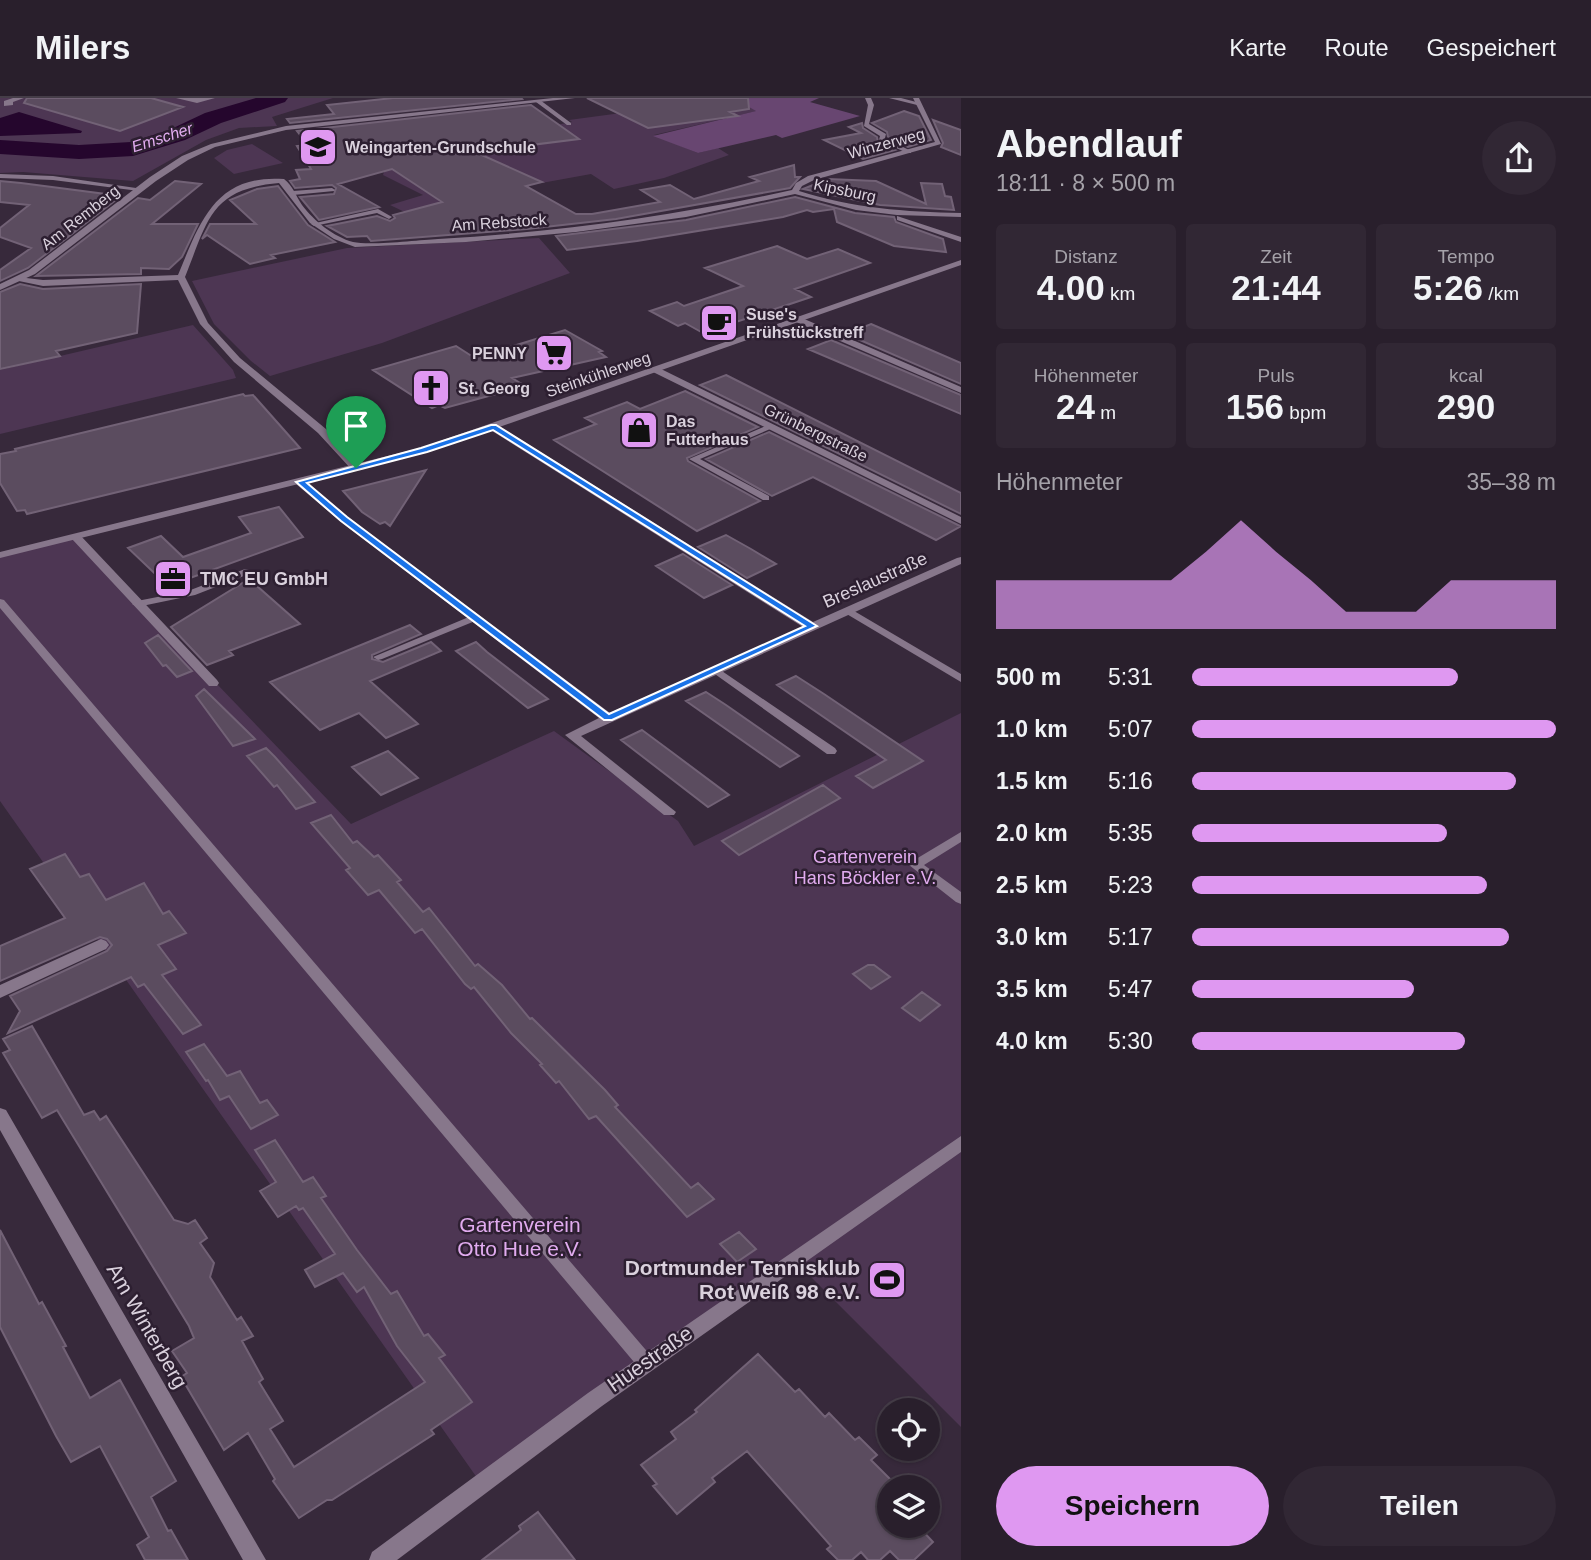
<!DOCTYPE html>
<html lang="de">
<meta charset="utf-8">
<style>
body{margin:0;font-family:Arial,sans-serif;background:#312734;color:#f1f3f6;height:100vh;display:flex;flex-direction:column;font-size:26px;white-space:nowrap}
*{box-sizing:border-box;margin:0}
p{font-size:23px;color:#a5a2a9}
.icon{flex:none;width:38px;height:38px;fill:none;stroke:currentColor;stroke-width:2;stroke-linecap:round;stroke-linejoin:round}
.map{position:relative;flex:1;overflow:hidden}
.side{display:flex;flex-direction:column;background:#291f2c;width:630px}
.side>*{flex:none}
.fabs{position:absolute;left:877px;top:1300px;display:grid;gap:14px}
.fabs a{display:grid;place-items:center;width:63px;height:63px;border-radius:50%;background:#291f2c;box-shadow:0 2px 5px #0004,0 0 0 2px #453d48;font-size:35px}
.pin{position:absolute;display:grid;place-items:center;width:60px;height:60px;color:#fff;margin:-72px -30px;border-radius:50% 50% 50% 0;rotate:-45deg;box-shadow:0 0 7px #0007}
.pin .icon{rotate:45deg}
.round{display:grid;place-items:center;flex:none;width:74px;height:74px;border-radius:37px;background:#312734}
.headline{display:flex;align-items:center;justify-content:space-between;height:119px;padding:0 35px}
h1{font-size:38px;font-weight:700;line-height:52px}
.stats{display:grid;grid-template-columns:repeat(3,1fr);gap:10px;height:119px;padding:7px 35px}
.stats div{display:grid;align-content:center;border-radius:7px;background:#312734;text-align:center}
.stats b{font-size:35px;font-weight:700}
.stats small{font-size:19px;font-weight:400}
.stats p{font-size:19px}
.chart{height:196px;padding:14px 35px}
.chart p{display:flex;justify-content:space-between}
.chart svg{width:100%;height:126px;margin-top:7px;fill:#df98f1;opacity:.7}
.cta{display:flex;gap:14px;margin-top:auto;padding:14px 35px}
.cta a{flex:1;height:80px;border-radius:42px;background:#df98f1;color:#111;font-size:28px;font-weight:700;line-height:80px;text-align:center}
.cta a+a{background:#312734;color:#f1f3f6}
ul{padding:0 35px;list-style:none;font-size:23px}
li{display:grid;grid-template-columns:112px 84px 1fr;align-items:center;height:52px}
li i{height:18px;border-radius:9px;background:#df98f1}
header{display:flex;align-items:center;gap:42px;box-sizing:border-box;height:98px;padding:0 35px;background:#291f2c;border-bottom:2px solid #453d48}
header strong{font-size:33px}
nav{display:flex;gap:38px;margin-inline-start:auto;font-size:24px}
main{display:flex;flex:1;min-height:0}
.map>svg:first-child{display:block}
.green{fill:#4d3653}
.forest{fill:#684671}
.water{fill:#25062d}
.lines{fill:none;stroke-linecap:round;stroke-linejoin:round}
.river{fill:#25062d;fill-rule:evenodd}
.building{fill:#5b4c5f;stroke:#726276;stroke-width:2}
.service{fill:#87778b;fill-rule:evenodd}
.pedestrian{fill:#87778b;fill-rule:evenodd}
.minor{fill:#87778b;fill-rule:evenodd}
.tertiary{fill:#87778b;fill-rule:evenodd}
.route{fill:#1a73e8;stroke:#fff;stroke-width:2;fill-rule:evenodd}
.labels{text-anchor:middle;stroke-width:5;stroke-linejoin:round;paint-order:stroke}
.far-water-label{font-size:16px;font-style:italic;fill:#e2adf0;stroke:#2d1f31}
.far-street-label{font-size:16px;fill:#dad1dd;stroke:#2d1f31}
.far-poi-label{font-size:16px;font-weight:bold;fill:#dad1dd;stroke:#2d1f31;text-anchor:start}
.poi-label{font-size:18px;font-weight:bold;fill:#dad1dd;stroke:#2d1f31;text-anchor:start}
.street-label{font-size:18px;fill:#dad1dd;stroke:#2d1f31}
.park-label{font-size:18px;fill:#e1abef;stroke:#2d1f31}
.near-park-label{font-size:21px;fill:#e1abef;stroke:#2d1f31}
.near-poi-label{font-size:21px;font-weight:bold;fill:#dad1dd;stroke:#2d1f31;text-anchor:end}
.near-street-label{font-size:21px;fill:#dad1dd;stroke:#2d1f31}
</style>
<header>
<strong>Milers</strong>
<nav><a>Karte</a><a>Route</a><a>Gespeichert</a></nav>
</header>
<main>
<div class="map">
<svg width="961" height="1462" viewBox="0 0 961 1462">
<rect width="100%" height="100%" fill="#37293b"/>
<path class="green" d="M0,0H333L272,19L277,28L239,30L206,42L133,83L23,74L0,75Z
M733,0L757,13L654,37L698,55L718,50L729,57L664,80L614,91L591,76L525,88L413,118L390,107L423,97L383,77L384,74L366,63L572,24L569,22Z
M252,46L283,65L234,76L214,60L227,52Z
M539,140L570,175L382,245L270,278L251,263L214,226L192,183L347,150Z
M193,227L233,272L236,280L0,336V272Z
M76,439L351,726L554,633L678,723L694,748L961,615V1329L795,1163L480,1384L0,703V457Z"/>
<path class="forest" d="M733,0H819L810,4L860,18L782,40L776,37L698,55L653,38L756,13Z"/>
<path class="water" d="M19,14L82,33L81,35L0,38V20Z"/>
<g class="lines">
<path class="river" d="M256,0H288L285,4L221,25L185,42L133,58L79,61L0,56V42L79,47L131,44L169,32L205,15Z"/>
</g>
<path class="building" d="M27,0H151L183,9L120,33L24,5Z
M393,0H521L522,1L290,25L287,21L334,16L327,7Z
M587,0H748L749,11L730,14L738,18L648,30Z
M531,7L579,41L475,54L542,84L526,88L576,116H592L660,104L641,92L670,87L694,101L759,83L750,79L794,67L795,79H800L790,90L616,121L527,131L371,143L367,138L347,139L327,128L377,118L390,123L395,120L393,117L442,104L392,71L338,86L379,109L319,122L300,99L334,96L336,90L332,87L295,90L290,83L300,81L296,72L311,71L297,48L308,47L297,33Z
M904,13L919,18L931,42L908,49L888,39L887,34L872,25Z
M933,22L961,32V57L941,49L943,45Z
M862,25L863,30L877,39L878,44L895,52L863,61L824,42L861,35L849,29Z
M828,81L876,83L926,106L921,85L942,86L945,98L951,99L954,112L880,107L803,91Z
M0,83L21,85L121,98L28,170L0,183V172L31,150L0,139V130L29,107L0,104Z
M175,83L201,86L152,126H198L182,159L169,171L141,170V176L36,178L138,100L150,102Z
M278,88L308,127L335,144L271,157L275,160L250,166L207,137L202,141L210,126H256L230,102L257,91Z
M795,99L855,115L894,119L896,124L943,141L946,154L894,148L837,124L834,111L813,114L807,112L783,119L637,143L567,152L556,138L686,122Z
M777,148L807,161L838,151L870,165L795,191L811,199L703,235L685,225L678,228L650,213L677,204L684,208L743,188L705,170Z
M20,186L43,191L141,186L137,235L56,253L60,258L0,271V194Z
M871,226L961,265V286L846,236Z
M565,232L602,253L599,254L606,259L512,280L525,288L445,310L439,307L432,310L373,272L456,248L470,257L497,253Z
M831,242L961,297V316L808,251Z
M726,277L961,395V416L700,287Z
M685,293L758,329L687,360L688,363L760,403L697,433L554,342L596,326L585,320L627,304L640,311Z
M243,296L245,298L253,297L300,350L27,416L25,412L17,413L0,385V356L16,353L15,351Z
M769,334L960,428H961L936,442L813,379L772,398L706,361Z
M426,372L390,428L385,424L380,426L362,414L343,393Z
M279,409L303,439L168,488L128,450L161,438L183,459L251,435L239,419Z
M726,437L751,451L776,466L747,480L698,449Z
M683,456L732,487L704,500L656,468Z
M249,481L300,526L229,553L233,557L207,567L171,529Z
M410,527L421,536L372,557V561L383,564L431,544L441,553L370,583L418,626L386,640L359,615L320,632L270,584Z
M158,537L192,573L177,579L166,567L163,568L145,545Z
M476,544L487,554L548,601L528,610L456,553Z
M796,578L824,596L923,663L873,690L856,678L886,662L777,587Z
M204,591L255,641L233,648L196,598Z
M706,594L726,607L799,658L780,669L686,603Z
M642,632L673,655L729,697L708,709L621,642Z
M266,650L275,659L315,704L296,711L277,687L274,689L247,658Z
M388,653L418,680L381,697L352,669Z
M823,687L840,700L739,757L722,743Z
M331,717L353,745L357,743L374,759L378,757L401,782L397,784L423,814L429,810L475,868L478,866L502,887L530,921L532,920L605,992L618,1007L615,1009L691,1090L698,1085L714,1101L687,1119L596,1018L589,1021L559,983L556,985L540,967L542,966L511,935L474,889L471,891L465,886L422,831L415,835L379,792L368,797L346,772L350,770L311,725Z
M65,756L80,779L89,776L106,802L144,785L163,816L169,813L186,835L158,847L176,871L162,877L201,927L183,936L144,886L138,889L131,879L8,935L20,913L10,898L107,853L112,847L107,841L100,839L0,883V848L65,820L30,771Z
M868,867H874L890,879L871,891L853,876Z
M922,894L940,907L920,923L902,910Z
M32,928L84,1017L94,1013L100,1022L106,1018L174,1122L188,1126L195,1122L207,1140L200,1145L214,1165L210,1179L237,1222L241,1219L253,1238L242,1243L263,1281L259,1284L283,1323L270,1331L294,1369L425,1284L397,1248L364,1189L357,1194L343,1175L315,1189L305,1172L335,1156L303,1110L299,1112L296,1108L278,1119L260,1093L276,1084L255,1052L275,1042L303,1084L313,1079L326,1098L321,1100L357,1152L391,1196L397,1193L424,1238L428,1236L445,1257L439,1260L472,1304L431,1332L434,1336L332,1402H327L299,1420L273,1383L275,1381L248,1335L224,1352L181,1279L187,1275L172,1253L194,1240L189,1228L57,1012L42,1020L3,955L10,952L3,941Z
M204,946L227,978L240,973L260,1005L267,1002L278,1017L251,1031L229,998L220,1002L208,982L206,983L186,954Z
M0,1132L28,1185L39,1206L42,1204L66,1248L63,1249L90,1300L120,1282L176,1383L151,1399L168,1433L171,1432L188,1462H145L137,1447L149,1439L100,1348L71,1364L56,1338L0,1229Z
M739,1134L756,1151L737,1164L720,1146Z
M758,1256L795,1294L799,1291L825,1319L829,1315L855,1342L859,1339L877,1357L871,1362L898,1389L889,1390V1428H918L933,1444L914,1462H899L890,1453L880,1462H868L861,1454L852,1462H838L827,1451L831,1448L747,1353L712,1380L715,1384L677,1416L653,1388L657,1386L641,1367L676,1341L671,1334L697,1314L695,1312Z
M538,1414L575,1462H482L521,1432L519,1428Z"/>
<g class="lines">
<path class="service" d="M865,0H871L874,7L869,26L886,36L885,40L911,53V55H907L879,42L880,38L864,28L868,7Z
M889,0H901L920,5L917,7Z
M332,90L335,92L334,93L293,97L290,95L293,93Z
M378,111L392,119L389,121L377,115L314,128L311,126Z
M768,327L775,329L700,361L769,398V402H763L689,361Z
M245,471L249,472V476L195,497L137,509L132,506L137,503L188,493Z
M0,501L4,502L651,1258L653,1264L651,1270L645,1272L639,1270L0,510Z
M849,510L961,576V584L845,515V511Z
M476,516L481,519L480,521L382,561L378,562L373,559Z
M716,569L835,650L837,653L835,656H827L712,574L711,572L712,570Z
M961,734V744L924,767L961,794V806L956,804L909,767L911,764Z"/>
<path class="pedestrian" d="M13,0H24L13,4V7L4,8V3Z"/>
<path class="minor" d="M176,0H215L197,5Z
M913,0H919L941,46L814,82L802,88L799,93C852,110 906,114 961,115V119L897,117L856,112L795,96L686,119L576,134L466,144L355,149L334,141L310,125L279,85C210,91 208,122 185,179L208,225L240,260L326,331L360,368V372H352L318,335L234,264L200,226L178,182L43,188L14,182L18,179L43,182L178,177C200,124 215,76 284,81C293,88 296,98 302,107C314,123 334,139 353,144C370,148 419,142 438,141C558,134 675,118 792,92L796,85L808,78L935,44Z
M536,2H540L571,25V27H567L536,4Z
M0,76L53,78L143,91L139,93L53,82L0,80Z
M897,118L961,139V144L897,122Z
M796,220H802L961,289V295L796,224Z
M653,270H659L961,419V426L653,274Z
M489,327H497L813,524L957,460L961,459V466L581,638L676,714L674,717H664L565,637L599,620L340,423L296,386V382H304L348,419L610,615L803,529L489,331Z
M76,436L80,437L217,582L219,585L217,588H209L72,441V437Z
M101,841L106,843L109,847L106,851L0,900V887Z
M0,1010L6,1012L266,1462H243L0,1032Z
M961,1038V1054L602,1308L397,1462H369L372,1454L588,1295Z"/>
<path class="tertiary" d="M553,0H575L286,32L215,49L188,62L156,83L35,176L0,192V186L29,172L150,79L182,58L211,46L286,28Z
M961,162V167L428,354L0,460V454L420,350Z"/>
</g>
<path class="route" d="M491,327H496L817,528L612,622H604L341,423L296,384L421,350ZM493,332L805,528L609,616L347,419L307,385L427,354Z"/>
<defs>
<symbol id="school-square" viewBox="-11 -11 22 22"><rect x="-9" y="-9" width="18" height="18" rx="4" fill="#df98f1" stroke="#2d1f31"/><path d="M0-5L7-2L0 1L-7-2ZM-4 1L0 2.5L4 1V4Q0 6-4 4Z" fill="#111"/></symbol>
<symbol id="cafe-square" viewBox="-11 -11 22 22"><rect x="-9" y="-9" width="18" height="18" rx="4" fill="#df98f1" stroke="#2d1f31"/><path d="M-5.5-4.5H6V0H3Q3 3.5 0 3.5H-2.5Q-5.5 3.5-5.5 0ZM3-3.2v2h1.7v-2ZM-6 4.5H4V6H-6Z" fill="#111"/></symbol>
<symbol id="supermarket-square" viewBox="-11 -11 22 22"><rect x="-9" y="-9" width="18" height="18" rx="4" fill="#df98f1" stroke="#2d1f31"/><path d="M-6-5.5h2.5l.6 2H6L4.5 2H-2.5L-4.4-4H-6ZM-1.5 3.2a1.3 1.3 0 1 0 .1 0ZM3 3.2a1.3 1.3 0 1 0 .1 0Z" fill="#111"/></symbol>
<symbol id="church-square" viewBox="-11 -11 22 22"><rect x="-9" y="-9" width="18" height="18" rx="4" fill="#df98f1" stroke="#2d1f31"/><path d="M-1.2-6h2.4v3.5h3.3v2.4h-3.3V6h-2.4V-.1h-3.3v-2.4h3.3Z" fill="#111"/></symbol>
<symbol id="shop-square" viewBox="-11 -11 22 22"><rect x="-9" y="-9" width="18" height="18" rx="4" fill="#df98f1" stroke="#2d1f31"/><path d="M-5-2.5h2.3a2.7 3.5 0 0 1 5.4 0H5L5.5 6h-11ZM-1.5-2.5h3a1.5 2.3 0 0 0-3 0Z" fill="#111"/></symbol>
<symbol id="office-square" viewBox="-11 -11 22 22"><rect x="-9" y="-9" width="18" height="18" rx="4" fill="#df98f1" stroke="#2d1f31"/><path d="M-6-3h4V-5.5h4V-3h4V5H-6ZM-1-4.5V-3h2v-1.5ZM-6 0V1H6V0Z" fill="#111"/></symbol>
<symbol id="stadium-square" viewBox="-11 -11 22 22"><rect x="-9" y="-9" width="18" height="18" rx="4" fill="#df98f1" stroke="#2d1f31"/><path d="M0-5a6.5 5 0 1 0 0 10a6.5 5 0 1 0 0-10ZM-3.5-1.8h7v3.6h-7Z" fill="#111"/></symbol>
</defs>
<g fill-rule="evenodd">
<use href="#school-square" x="296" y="27" width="44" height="44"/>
<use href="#cafe-square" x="697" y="203" width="44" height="44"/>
<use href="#supermarket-square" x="532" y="233" width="44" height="44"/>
<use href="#church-square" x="409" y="268" width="44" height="44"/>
<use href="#shop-square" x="617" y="310" width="44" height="44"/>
<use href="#office-square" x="151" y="459" width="44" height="44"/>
<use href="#stadium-square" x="865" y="1160" width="44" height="44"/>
</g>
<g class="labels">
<g class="far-water-label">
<text transform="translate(162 39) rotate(-18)" y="6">Emscher</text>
</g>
<g class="far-street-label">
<text transform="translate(886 45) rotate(-15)" y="6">Winzerweg</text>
<text transform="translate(845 92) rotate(12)" y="6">Kipsburg</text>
<text transform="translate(80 119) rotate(-38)" y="6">Am Remberg</text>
<text transform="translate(499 124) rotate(-4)" y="6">Am Rebstock</text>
<text transform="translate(598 276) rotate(-19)" y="6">Steinkühlerweg</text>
<text transform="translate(816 334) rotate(26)" y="6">Grünbergstraße</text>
</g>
<g class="far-poi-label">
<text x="345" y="55">Weingarten-Grundschule</text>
<text x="746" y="222">Suse's<tspan x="746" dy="18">Frühstückstreff</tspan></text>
<text x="527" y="261" text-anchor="end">PENNY</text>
<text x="458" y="296">St. Georg</text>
<text x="666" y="329">Das<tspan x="666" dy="18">Futterhaus</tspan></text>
</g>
<g class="poi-label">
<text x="200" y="487">TMC EU GmbH</text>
</g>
<g class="street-label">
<text transform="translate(875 482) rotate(-24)" y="6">Breslaustraße</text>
</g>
<g class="park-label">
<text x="865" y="765">Gartenverein<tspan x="865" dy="21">Hans Böckler e.V.</tspan></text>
</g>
<g class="near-park-label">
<text x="520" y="1134">Gartenverein<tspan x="520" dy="24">Otto Hue e.V.</tspan></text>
</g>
<g class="near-poi-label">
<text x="860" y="1177">Dortmunder Tennisklub<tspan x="860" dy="24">Rot Weiß 98 e.V.</tspan></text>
</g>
<g class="near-street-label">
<text transform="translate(147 1228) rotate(60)" y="7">Am Winterberg</text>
<text transform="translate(650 1261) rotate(-35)" y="7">Huestraße</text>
</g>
</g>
</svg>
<div class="fabs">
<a><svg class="icon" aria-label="locate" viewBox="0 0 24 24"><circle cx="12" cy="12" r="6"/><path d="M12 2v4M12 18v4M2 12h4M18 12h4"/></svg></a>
<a><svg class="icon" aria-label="layers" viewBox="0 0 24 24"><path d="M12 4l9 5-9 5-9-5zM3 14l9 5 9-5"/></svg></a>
</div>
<div class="pin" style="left:356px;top:370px;background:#1e9e55"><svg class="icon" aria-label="arrive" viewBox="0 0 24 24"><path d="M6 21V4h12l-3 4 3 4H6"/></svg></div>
</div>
<section class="side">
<div class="headline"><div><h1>Abendlauf</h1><p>18:11 · 8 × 500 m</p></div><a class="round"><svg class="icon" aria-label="share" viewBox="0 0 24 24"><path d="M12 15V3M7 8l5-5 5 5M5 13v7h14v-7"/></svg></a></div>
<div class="stats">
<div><p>Distanz</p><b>4.00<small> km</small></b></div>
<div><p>Zeit</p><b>21:44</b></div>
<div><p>Tempo</p><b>5:26<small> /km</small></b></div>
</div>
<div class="stats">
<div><p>Höhenmeter</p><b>24<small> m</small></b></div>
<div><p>Puls</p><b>156<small> bpm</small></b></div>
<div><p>kcal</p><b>290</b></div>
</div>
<div class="chart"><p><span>Höhenmeter</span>35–38 m</p>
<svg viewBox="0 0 160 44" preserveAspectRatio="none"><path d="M0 44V27L10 27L20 27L30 27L40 27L50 27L60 17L70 6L80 17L90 27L100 38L110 38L120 38L130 27L140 27L150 27L160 27V44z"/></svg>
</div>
<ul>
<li><b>500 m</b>5:31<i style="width:73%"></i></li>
<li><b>1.0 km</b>5:07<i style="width:100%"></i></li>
<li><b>1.5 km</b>5:16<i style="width:89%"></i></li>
<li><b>2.0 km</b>5:35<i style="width:70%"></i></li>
<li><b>2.5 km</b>5:23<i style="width:81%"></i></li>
<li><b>3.0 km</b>5:17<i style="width:87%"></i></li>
<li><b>3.5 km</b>5:47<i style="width:61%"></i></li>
<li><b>4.0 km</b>5:30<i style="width:75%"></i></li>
</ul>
<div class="cta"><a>Speichern</a><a>Teilen</a></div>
</section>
</main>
